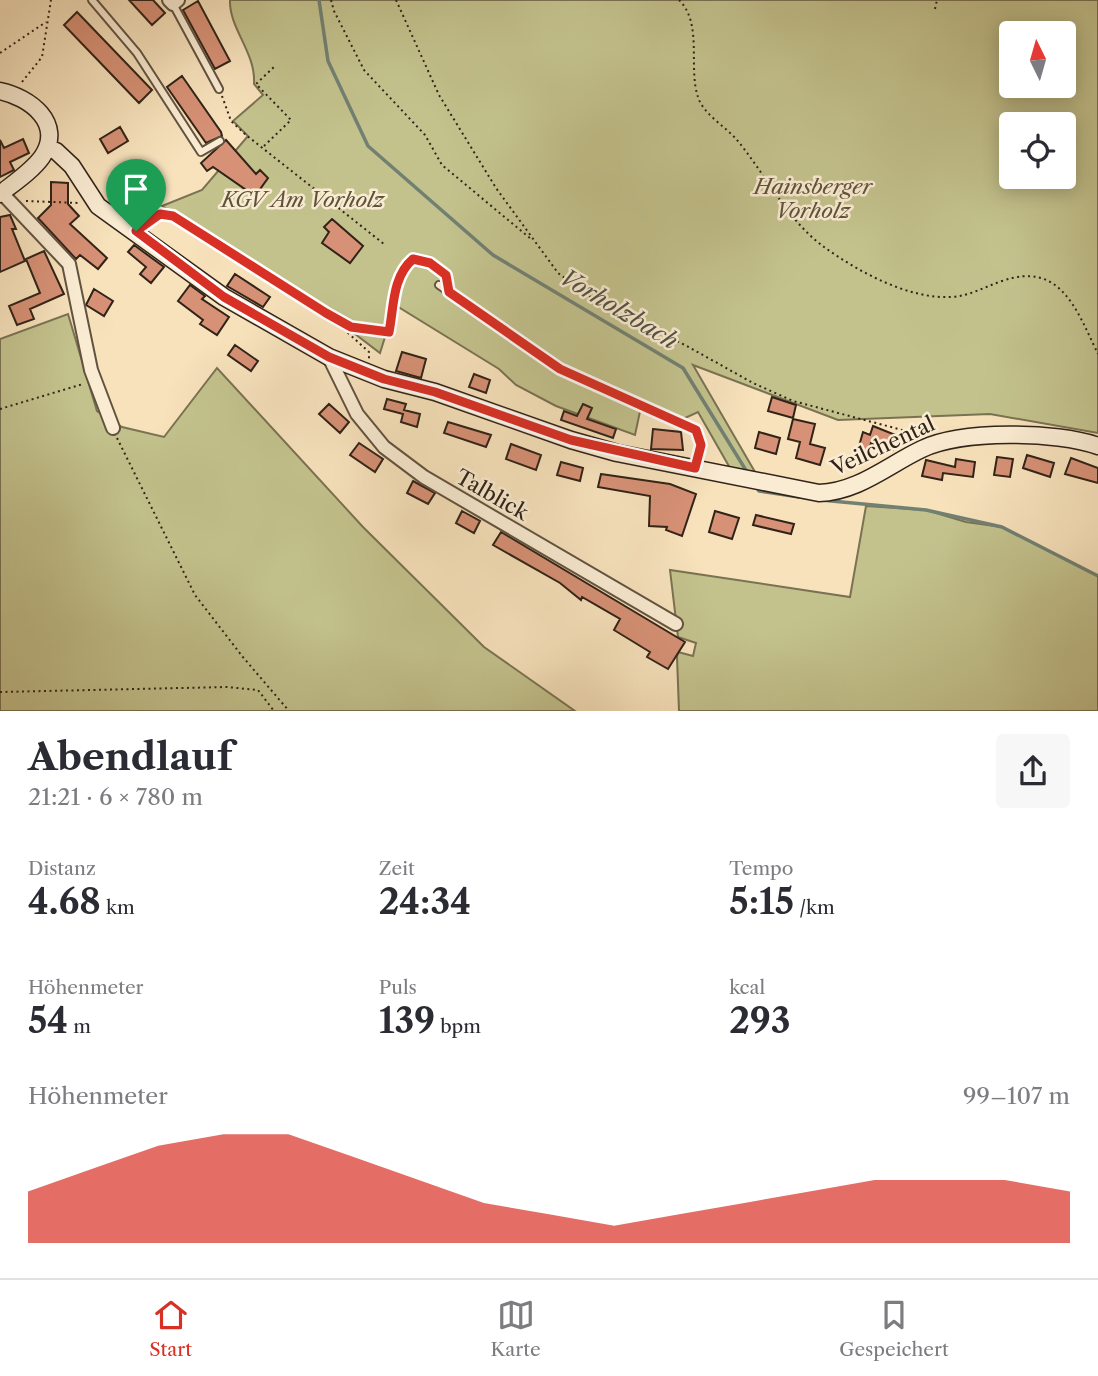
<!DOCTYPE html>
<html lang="de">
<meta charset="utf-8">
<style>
body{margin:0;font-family:"Libre Caslon Text",serif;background:#f7f7f7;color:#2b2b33;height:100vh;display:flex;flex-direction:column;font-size:26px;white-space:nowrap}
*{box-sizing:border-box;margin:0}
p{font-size:23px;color:#7c7c81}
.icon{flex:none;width:38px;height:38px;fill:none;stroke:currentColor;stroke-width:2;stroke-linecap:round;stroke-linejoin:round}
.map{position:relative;height:711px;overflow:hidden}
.details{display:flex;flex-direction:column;background:#fff;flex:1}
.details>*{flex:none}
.needle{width:46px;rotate:355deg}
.controls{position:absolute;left:999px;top:21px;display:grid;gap:14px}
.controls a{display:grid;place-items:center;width:77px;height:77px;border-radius:7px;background:#fff;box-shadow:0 4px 18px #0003;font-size:35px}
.pin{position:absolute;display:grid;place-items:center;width:60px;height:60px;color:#fff;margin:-72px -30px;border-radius:50% 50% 50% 0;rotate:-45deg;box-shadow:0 0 7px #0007}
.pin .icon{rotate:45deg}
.round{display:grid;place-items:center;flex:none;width:74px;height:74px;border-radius:7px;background:#f7f7f7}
.headline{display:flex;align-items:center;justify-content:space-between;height:119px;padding:0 28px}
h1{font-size:38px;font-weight:800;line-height:52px}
.stats{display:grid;grid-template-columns:repeat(3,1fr);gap:10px;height:119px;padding:7px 28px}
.stats div{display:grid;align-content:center}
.stats b{font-size:35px;font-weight:800}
.stats small{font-size:19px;font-weight:400}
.stats p{font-size:19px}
.chart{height:196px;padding:14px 28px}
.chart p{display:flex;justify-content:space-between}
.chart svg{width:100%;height:126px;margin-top:7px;fill:#d93025;opacity:.7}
.dock{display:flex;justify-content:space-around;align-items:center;height:98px;border-top:2px solid #e1e1e2;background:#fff;font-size:19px;color:#7c7c81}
.dock a{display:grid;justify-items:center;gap:4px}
.dock .on{color:#d93025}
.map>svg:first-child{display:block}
.green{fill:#c3c28d;stroke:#7a7252;stroke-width:2;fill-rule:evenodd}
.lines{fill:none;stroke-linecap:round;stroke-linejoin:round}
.stream{stroke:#728072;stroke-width:3.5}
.building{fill:#d79176;stroke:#312318;stroke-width:2}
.lane-casing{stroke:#625341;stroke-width:10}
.street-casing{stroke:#625341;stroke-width:16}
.secondary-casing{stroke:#312318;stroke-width:19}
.path{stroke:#312318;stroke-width:2;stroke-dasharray:2 3.5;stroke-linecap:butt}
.lane{stroke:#faecd3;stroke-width:6}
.street{stroke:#faecd3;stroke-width:12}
.secondary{stroke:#faecd3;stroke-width:16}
.route-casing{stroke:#fff;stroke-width:14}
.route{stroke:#d93025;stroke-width:9}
.labels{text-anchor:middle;stroke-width:5;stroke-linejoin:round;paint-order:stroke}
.park-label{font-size:21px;font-style:italic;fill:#5d533b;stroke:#faecd3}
.street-label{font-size:21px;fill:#312318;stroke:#faecd3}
.water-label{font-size:23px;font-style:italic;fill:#515245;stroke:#faecd3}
</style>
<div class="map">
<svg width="1098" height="711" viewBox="0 0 1098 711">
<rect width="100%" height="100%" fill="#f7e2bc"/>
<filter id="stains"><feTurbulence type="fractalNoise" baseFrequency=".00286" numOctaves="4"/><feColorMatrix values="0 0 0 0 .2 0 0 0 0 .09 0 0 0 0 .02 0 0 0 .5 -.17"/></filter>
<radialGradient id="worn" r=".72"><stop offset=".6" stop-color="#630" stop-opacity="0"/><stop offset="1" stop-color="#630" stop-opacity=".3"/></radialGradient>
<path class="green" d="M230,0H1098V433L990,414L838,420L693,365L755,472L730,468L698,412L683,419L642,402L635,435L556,406L516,385L499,369L395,305L380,353L325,311L162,206L202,190L248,136L233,121L263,95L254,84C256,52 229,29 230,0ZM1012,33H1064V86H1012ZM1012,124H1064V177H1012Z
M68,314L97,411L122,427L164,437L217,368L363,527L484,647L575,711H0V339Z
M866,506L926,510L966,522L1002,527L1098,576V711H679L677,657L678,652L693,656L696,643L678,637L670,570L850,597Z"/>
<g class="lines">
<path class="stream" d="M319,0L328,61L368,146L493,255L683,368L747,472
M757,488L759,491L799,497
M821,500L926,510L1002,527L1098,576"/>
</g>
<path class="building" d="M129,0H153L165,13L152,25Z
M198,1L230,61L215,69L183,10Z
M77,12L152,90L139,103L64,25Z
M182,76L221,132L222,136L206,143L167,87Z
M120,127L128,141L108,153L100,139Z
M23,139L29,153L10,162L14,170L0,177V140L4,148Z
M226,140L256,174L260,170L268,178L255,196L213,167L207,171L201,163Z
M51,182L68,183V204L79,216L70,224L107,258L98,269L80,255L76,259L38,218L51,205Z
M10,215L16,229H12L25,261L0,272V217Z
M332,219L363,246L350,263L322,243L329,232L324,227Z
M134,245L164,267L151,283L140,274L146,267L128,252Z
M44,251L64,294L30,309L34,319L17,325L9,306L40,293L26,259Z
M235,274L270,297L263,307L227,286Z
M190,285L205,296L202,299L229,317L217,335L200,324L203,320L178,301Z
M94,289L113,301L104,316L86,305Z
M235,345L258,361L251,371L228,355Z
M402,352L426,359L421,378L396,371Z
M474,374L490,380L486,393L469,387Z
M772,397L796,405L793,418L768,411Z
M387,399L406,404L404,410L420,414L417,427L401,422L403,414L384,409Z
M329,404L349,422L340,433L319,414Z
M583,404L592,408L587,419L616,429L613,438L561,420L564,411L577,416Z
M793,419L815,424L810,444L825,448L820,465L796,458L800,442L788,439Z
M448,422L491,435L486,447L444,433Z
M873,426L898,436L893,450L871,443L867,456L857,453L863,432L870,435Z
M653,429L681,432L683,450L651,449Z
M759,432L780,438L776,454L755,448Z
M359,443L383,459L375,472L350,455Z
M511,444L541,455L536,470L506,459Z
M1027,455L1054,463L1050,477L1023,468Z
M997,457L1013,459L1010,477L994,475Z
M1071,458L1098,468V483L1065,474Z
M956,459L975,462L973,477L943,473L942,480L922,476L926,460L955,467Z
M561,462L583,468L580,481L557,475Z
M601,474L670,484L696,494L682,536L666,530L667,527L649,526L650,496L598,487Z
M413,481L435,493L428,504L407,493Z
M462,511L480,521L474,533L456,523Z
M715,511L739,518L732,539L709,532Z
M756,515L794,524L791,534L753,525Z
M501,532L685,642L668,669L647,657L650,652L614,630L620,619L582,597L581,600L560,583L493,545Z"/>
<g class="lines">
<defs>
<path id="lane" d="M92,0L137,53L201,152L220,141
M173,4L219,89
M439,285L560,369L696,430L701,445L696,466"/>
<path id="street" d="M169,0L173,4L178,0
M0,191L69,264L91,370L113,428
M329,357L357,414L384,447L424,477L676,624"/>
<path id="secondary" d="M0,91C29,97 65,123 42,157C32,171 14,183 0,194
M47,148L56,151L72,166L98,206L224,297L329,357L384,379L435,392L571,440L617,453L819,493C858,492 888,465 922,449C961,430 1057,431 1098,446"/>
</defs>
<use href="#lane" class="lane-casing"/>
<use href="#street" class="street-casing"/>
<use href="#secondary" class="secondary-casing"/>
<path class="path" d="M331,0L334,11L364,70L425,135L442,165L531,239
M396,0L439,95L496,188L558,273L603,306L685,345L753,383L793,401L906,431L912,438
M679,0C703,23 688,68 698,97C703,114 726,127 737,140C766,175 787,220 824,247C859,272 908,299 951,297C970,296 984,287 1002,281C1061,260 1077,311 1098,354
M935,9L937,0
M0,53L46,22
M22,82L42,57L51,0
M222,96L231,121L246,135L384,244
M264,146L291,120L256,84L275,66
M26,201L80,203
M144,223L160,214L173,216L326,313L369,352V359
M328,315L351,327L389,332C394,307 392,277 413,259L430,263L446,277
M0,409L83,384
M117,438L195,595L242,656L289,711
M0,692L227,687L258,690L274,711"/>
<use href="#lane" class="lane"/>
<use href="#street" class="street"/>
<use href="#secondary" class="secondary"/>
</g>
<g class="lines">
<defs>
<path id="route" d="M160,214L173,216L326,313L351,327L389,332C394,307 392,277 413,259L430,263L446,275L449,292L560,369L696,430L701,445L695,468L571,440L435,392L384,379L329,357L224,297L136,231Z"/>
</defs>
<use href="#route" class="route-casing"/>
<use href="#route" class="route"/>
</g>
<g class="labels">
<g class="park-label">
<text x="813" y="194">Hainsberger<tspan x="813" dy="24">Vorholz</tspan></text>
<text x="303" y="207">KGV Am Vorholz</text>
</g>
<g class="street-label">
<text transform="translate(883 446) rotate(-25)" y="7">Veilchental</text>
<text transform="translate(492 495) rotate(30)" y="7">Talblick</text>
</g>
<g class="water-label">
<text transform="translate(619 309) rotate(31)" y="8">Vorholzbach</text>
</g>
</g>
<rect width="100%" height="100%" filter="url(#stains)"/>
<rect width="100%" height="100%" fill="url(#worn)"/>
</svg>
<div class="controls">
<a><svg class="needle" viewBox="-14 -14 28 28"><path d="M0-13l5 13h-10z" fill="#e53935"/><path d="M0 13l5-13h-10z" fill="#7c7c81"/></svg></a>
<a><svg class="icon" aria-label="locate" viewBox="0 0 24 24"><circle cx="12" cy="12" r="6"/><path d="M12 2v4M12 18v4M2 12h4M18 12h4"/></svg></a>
</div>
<div class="pin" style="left:136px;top:231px;background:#1e9e55"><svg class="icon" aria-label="arrive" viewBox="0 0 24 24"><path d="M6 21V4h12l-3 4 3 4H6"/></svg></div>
</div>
<section class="details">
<div class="headline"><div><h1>Abendlauf</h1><p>21:21 · 6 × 780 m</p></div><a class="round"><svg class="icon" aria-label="share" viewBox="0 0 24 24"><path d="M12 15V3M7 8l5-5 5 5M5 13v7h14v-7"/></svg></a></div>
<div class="stats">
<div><p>Distanz</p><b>4.68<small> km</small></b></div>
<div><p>Zeit</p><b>24:34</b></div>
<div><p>Tempo</p><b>5:15<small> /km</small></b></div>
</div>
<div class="stats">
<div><p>Höhenmeter</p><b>54<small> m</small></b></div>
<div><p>Puls</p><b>139<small> bpm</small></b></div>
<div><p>kcal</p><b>293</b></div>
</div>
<div class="chart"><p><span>Höhenmeter</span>99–107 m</p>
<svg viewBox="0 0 160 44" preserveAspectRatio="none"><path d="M0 44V26L10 18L20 10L30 6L40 6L50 14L60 22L70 30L80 34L90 38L100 34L110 30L120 26L130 22L140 22L150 22L160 26V44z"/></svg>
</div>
</section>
<nav class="dock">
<a class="on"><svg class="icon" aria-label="home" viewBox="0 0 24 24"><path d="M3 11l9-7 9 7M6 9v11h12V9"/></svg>Start</a>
<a><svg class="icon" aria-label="map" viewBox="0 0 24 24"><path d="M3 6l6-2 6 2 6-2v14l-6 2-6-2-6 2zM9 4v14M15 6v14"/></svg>Karte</a>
<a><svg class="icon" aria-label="saved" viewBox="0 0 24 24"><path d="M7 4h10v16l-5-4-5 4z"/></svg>Gespeichert</a>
</nav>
